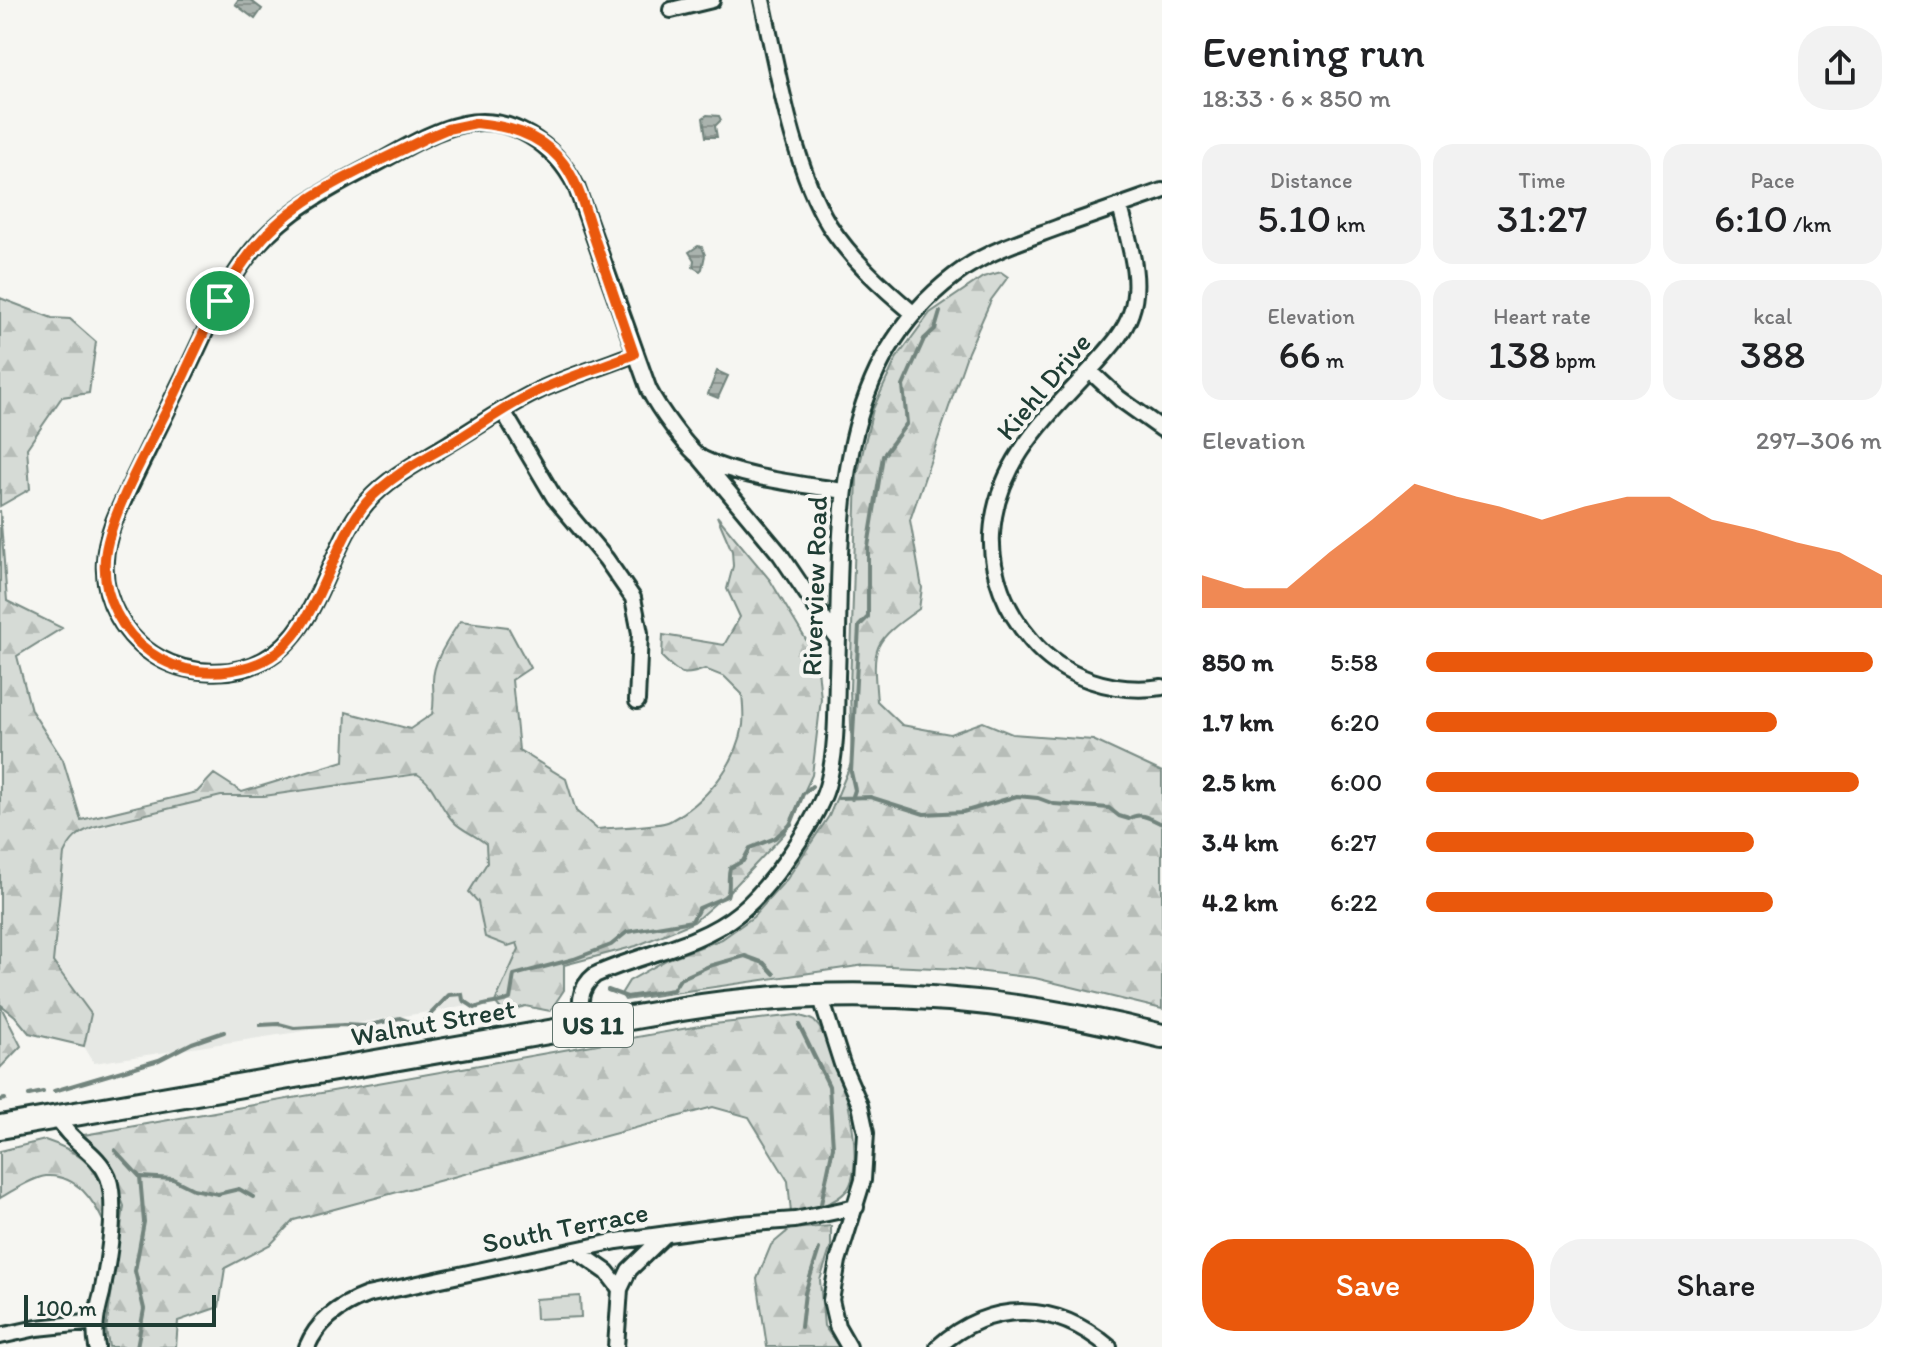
<!DOCTYPE html>
<meta charset="utf-8">
<style>
body{margin:0;font-family:Itim,sans-serif;background:#f2f2f2;color:#202124;height:100vh;display:flex;flex-direction:column;font-size:30px;white-space:nowrap}
*{box-sizing:border-box;margin:0}
p{font-size:26px;color:#757577}
.icon{flex:none;width:44px;height:44px;fill:none;stroke:currentColor;stroke-width:2;stroke-linecap:round;stroke-linejoin:round}
.map{position:relative;flex:1;overflow:hidden}
.details{display:flex;flex-direction:column;background:#fff;width:760px}
.details>*{flex:none}
.scale{position:absolute;left:24px;bottom:20px;width:192px;box-sizing:border-box;padding-left:8px;border:4px solid #1f3d34;border-top:0;font-size:22px;line-height:28px;white-space:nowrap;color:#1f3d34;-webkit-text-stroke:6px #f6f6f2;paint-order:stroke}
.pin{position:absolute;display:grid;place-items:center;width:68px;height:68px;color:#fff;margin:-34px;border:4px solid #fff;border-radius:50%;box-shadow:0 2px 8px #0007}
.round{display:grid;place-items:center;flex:none;width:84px;height:84px;border-radius:32px;background:#f2f2f2}
.overview{display:flex;align-items:center;justify-content:space-between;height:136px;padding:0 40px}
h1{font-size:44px;font-weight:600;line-height:60px}
.metrics{display:grid;grid-template-columns:repeat(3,1fr);gap:12px;height:136px;padding:8px 40px}
.metrics div{display:grid;align-content:center;border-radius:20px;background:#f2f2f2;text-align:center}
.metrics b{font-size:40px;font-weight:600}
.metrics small{font-size:22px;font-weight:400}
.metrics p{font-size:22px}
.chart{height:224px;padding:16px 40px}
.chart p{display:flex;justify-content:space-between}
.chart svg{width:100%;height:144px;margin-top:8px;fill:#ea580c;opacity:.7}
.cta{display:flex;gap:16px;margin-top:auto;padding:16px 40px}
.cta a{flex:1;height:92px;border-radius:32px;background:#ea580c;color:#fff;font-size:32px;font-weight:600;line-height:92px;text-align:center}
.cta a+a{background:#f2f2f2;color:#202124}
ul{padding:0 40px;list-style:none;font-size:26px}
li{display:grid;grid-template-columns:128px 96px 1fr;align-items:center;height:60px}
li i{height:20px;border-radius:10px;background:#ea580c}
main{display:flex;flex:1;min-height:0}
.map>svg:first-child{display:block}
.built{fill:#e6e8e4}
.forest{fill:url(#forest-firs);stroke:#7a8c85;stroke-width:2}
.pitch{fill:#d6dbd6;stroke:#7a8c85;stroke-width:2}
.water{fill:url(#water-rules);stroke:#72847d;stroke-width:2}
.lines{fill:none;stroke-linecap:round;stroke-linejoin:round}
.stream{stroke:#72847d;stroke-width:4}
.street-casing{stroke:#1f3d34;stroke-width:20}
.primary-casing{stroke:#1f3d34;stroke-width:28}
.street{stroke:#f6f6f2;stroke-width:14}
.primary{stroke:#f6f6f2;stroke-width:22}
.route-casing{stroke:#fff;stroke-width:16}
.route{stroke:#ea580c;stroke-width:10}
.labels{text-anchor:middle;stroke-width:8;stroke-linejoin:round;paint-order:stroke}
.shield{fill:#f6f6f2;stroke:#60746d;stroke-width:2}
.shield-label{font-size:26px;font-weight:bold;fill:#1f3d34}
.street-label{font-size:28px;fill:#1f3d34;stroke:#f6f6f2}
</style>
<main>
<div class="map">
<svg width="1162" height="1347" viewBox="0 0 1162 1347">
<defs>
<pattern id="forest-firs" width="22" height="20" patternUnits="userSpaceOnUse" patternTransform="scale(2)"><rect width="22" height="20" fill="#d6dbd6"/><path d="M5 1l3.5 6h-7zM16 11l3.5 6h-7z" fill="#b7bdb8"/></pattern>
<pattern id="water-rules" width="6" height="5" patternUnits="userSpaceOnUse" patternTransform="scale(2)"><rect width="6" height="5" fill="#aab3ae"/><path d="M0 2.5h6" fill="none" stroke="#8a938e"/></pattern>
</defs>
<rect width="100%" height="100%" fill="#f6f6f2"/>
<filter id="ink" filterUnits="userSpaceOnUse"><feTurbulence type="fractalNoise" baseFrequency=".0125" numOctaves="2"/><feDisplacementMap in="SourceGraphic" scale="16" xChannelSelector="R" yChannelSelector="G"/><feConvolveMatrix kernelMatrix="1 2 1 2 8 2 1 2 1" color-interpolation-filters="sRGB"/></filter>
<g filter="url(#ink)">
<path class="built" d="M417,774L427,779L445,813L456,825L474,833L486,844L487,863L478,902L485,937L508,946L517,943L519,949L495,1002L94,1063L84,1046L91,1014L53,962L61,867L69,842L79,833L221,796H264Z"/>
<path class="forest" d="M1001,272L1008,277L991,300L968,352L910,520L922,588L919,609C872,642 872,645 877,701L902,725L950,734L983,722L1012,734L1093,740L1162,772V1009L1035,978L959,969L865,965L625,1000L621,994L629,981L668,959L722,939L753,917L787,879L829,816L852,761L850,689L857,476L873,409L896,359L930,313L983,277Z
M0,298L52,318L70,319L96,342L89,393L62,397L27,448L30,489L0,506Z
M0,510L7,601L62,628L17,656L31,710L63,760L81,820L197,792L214,774L242,792L344,761L346,712L410,729L432,714C435,701 433,693 433,681C433,660 449,639 460,621L508,627L530,668L512,680L519,750L566,779L576,811L597,829C612,827 659,827 670,821C705,803 737,764 743,725C744,715 743,704 742,694L725,677L705,669C681,678 679,674 662,657L663,635L724,645L740,617L727,589L733,566L732,551L717,516L770,580L817,658L821,699L812,775L785,833L736,885L694,922L636,946L564,965V990L550,1011L525,1006L504,1013L495,1002L519,949L517,943L508,946L485,937L478,902L469,892L487,863L486,844C476,835 462,831 453,821C439,807 435,784 417,774L264,796H221L93,827C78,833 71,839 64,854L53,962L91,1014L84,1046L29,1033L15,1016L0,1004Z
M0,1005L21,1046L0,1068Z
M797,1015C802,1017 809,1018 814,1021C839,1044 869,1161 847,1190C834,1206 809,1209 791,1213L788,1181L749,1117L713,1107L294,1220L271,1244L225,1268L219,1307L178,1321L176,1347H109L106,1330L124,1206L108,1164L84,1135L705,1025Z
M45,1140C72,1149 96,1162 104,1193C107,1202 105,1215 105,1225C94,1201 77,1174 46,1176C31,1178 13,1191 0,1198V1151Z
M831,1226V1246L820,1280L824,1326L839,1347H767L757,1279L771,1245L790,1229Z"/>
<path class="pitch" d="M580,1296L581,1317L536,1319L535,1299Z"/>
<path class="water" d="M238,0H250L262,9L255,19L235,4Z
M707,115L719,116L721,120L715,126L717,137H706L703,118Z
M698,246L702,247L705,255L702,269L700,271L693,267L694,260L689,252Z
M717,371L728,376L718,398L708,394Z"/>
<g class="lines">
<path class="stream" d="M838,798L870,797L924,814L963,812L1017,796L1038,798L1054,804L1109,808L1119,816L1129,819C1140,811 1151,819 1162,824
M852,799L855,790L851,772L859,626L868,617V547L883,456L907,423L903,386L924,339L935,329L940,312
M608,990L627,997L673,990L680,979L709,966L745,956L764,963L774,974
M260,1025L279,1024L294,1028L344,1025L366,1026L400,1018L413,1023H422L449,995L462,994L463,1000L475,1008C489,1002 499,1004 510,999L514,975L574,959L611,945L627,932L692,921L699,908L727,896C731,886 727,878 730,868L743,861L750,848L775,838L791,824L803,794L812,786
M799,1025L829,1086L833,1147L821,1204
M54,1091L159,1060L192,1043L224,1032
M29,1095L43,1092
M0,1100L5,1099
M115,1150L140,1177L144,1222L135,1271L144,1309L137,1347
M141,1177L173,1179L193,1189L218,1194L239,1189L253,1197
M801,1327L805,1293L819,1249"/>
<defs>
<path id="street" d="M762,0C777,68 793,167 829,225C852,260 882,287 914,314
M671,10L712,0
M1120,206C1128,240 1143,279 1131,313C1124,334 1107,351 1093,367C1047,417 996,463 992,534C990,573 1006,611 1031,640C1062,678 1114,694 1162,687
M634,354C603,367 569,376 538,391C508,405 479,426 450,443C421,461 390,476 367,502C326,549 322,628 264,660C234,677 189,675 159,658C125,639 102,599 105,561C106,531 122,504 134,478C150,445 166,412 182,380C200,345 214,308 235,275C267,222 316,195 370,167C399,152 430,131 463,124C512,114 555,145 576,186L649,390C657,406 688,451 703,459C742,478 800,484 843,491
M1090,371L1120,399L1162,429
M503,411L554,497L606,559L633,598L640,633L637,701
M701,459L780,554L838,640
M820,995L842,1064L860,1105L866,1133L863,1180L838,1261L831,1300L837,1326L849,1347
M583,1026C580,1006 577,989 595,975C642,953 697,947 739,913C769,889 821,817 829,779C837,746 836,711 837,677C842,529 826,364 965,268C994,249 1027,239 1059,227C1093,215 1128,203 1162,191
M57,1117C70,1143 97,1151 108,1177C118,1205 108,1263 102,1293C97,1312 93,1327 97,1347
M577,1251L607,1272L620,1289L616,1347
M620,1289L629,1270L666,1234
M0,1336L37,1328L95,1322
M307,1347C318,1320 340,1305 367,1295L617,1241L740,1224L795,1220L856,1207
M938,1347C992,1299 1056,1302 1109,1347"/>
<path id="primary" d="M0,1127L682,1009C844,983 1004,995 1162,1036"/>
</defs>
<use href="#street" class="street-casing"/>
<use href="#primary" class="primary-casing"/>
<use href="#street" class="street"/>
<use href="#primary" class="primary"/>
</g>
</g>
<g class="lines" filter="url(#ink)">
<defs>
<path id="route" d="M476,123C508,126 536,133 559,158C578,179 585,211 594,237C607,276 621,315 634,354C602,367 569,376 538,391C507,405 479,427 450,444C420,461 389,477 366,503C326,550 317,647 250,666C217,676 180,674 151,653C122,633 102,596 105,559C108,516 152,441 172,400C199,346 221,284 263,238C305,191 371,166 426,138L447,129Z"/>
</defs>
<use href="#route" class="route-casing"/>
<use href="#route" class="route"/>
</g>
<g class="labels">
<rect class="shield" x="553" y="1003" width="80" height="44" rx="6"/>
<g class="shield-label">
<text x="593" y="1034">US 11</text>
</g>
<g class="street-label">
<text transform="translate(1043 386) rotate(-50)" y="10">Kiehl Drive</text>
<text transform="translate(814 586) rotate(-88)" y="10">Riverview Road</text>
<text transform="translate(433 1022) rotate(-10)" y="10">Walnut Street</text>
<text transform="translate(565 1227) rotate(-11)" y="10">South Terrace</text>
</g>
</g>
</svg>
<div class="scale">100 m</div>
<div class="pin" style="left:220px;top:301px;background:#1e9e55"><svg class="icon" aria-label="arrive" viewBox="0 0 24 24"><path d="M6 21V4h12l-3 4 3 4H6"/></svg></div>
</div>
<section class="details">
<div class="overview"><div><h1>Evening run</h1><p>18:33 · 6 × 850 m</p></div><a class="round"><svg class="icon" aria-label="share" viewBox="0 0 24 24"><path d="M12 15V3M7 8l5-5 5 5M5 13v7h14v-7"/></svg></a></div>
<div class="metrics">
<div><p>Distance</p><b>5.10<small> km</small></b></div>
<div><p>Time</p><b>31:27</b></div>
<div><p>Pace</p><b>6:10<small> /km</small></b></div>
</div>
<div class="metrics">
<div><p>Elevation</p><b>66<small> m</small></b></div>
<div><p>Heart rate</p><b>138<small> bpm</small></b></div>
<div><p>kcal</p><b>388</b></div>
</div>
<div class="chart"><p><span>Elevation</span>297–306 m</p>
<svg viewBox="0 0 160 44" preserveAspectRatio="none"><path d="M0 44V34L10 38L20 38L30 27L40 17L50 6L60 10L70 13L80 17L90 13L100 10L110 10L120 17L130 20L140 24L150 27L160 34V44z"/></svg>
</div>
<ul>
<li><b>850 m</b>5:58<i style="width:98%"></i></li>
<li><b>1.7 km</b>6:20<i style="width:77%"></i></li>
<li><b>2.5 km</b>6:00<i style="width:95%"></i></li>
<li><b>3.4 km</b>6:27<i style="width:72%"></i></li>
<li><b>4.2 km</b>6:22<i style="width:76%"></i></li>
</ul>
<div class="cta"><a>Save</a><a>Share</a></div>
</section>
</main>
